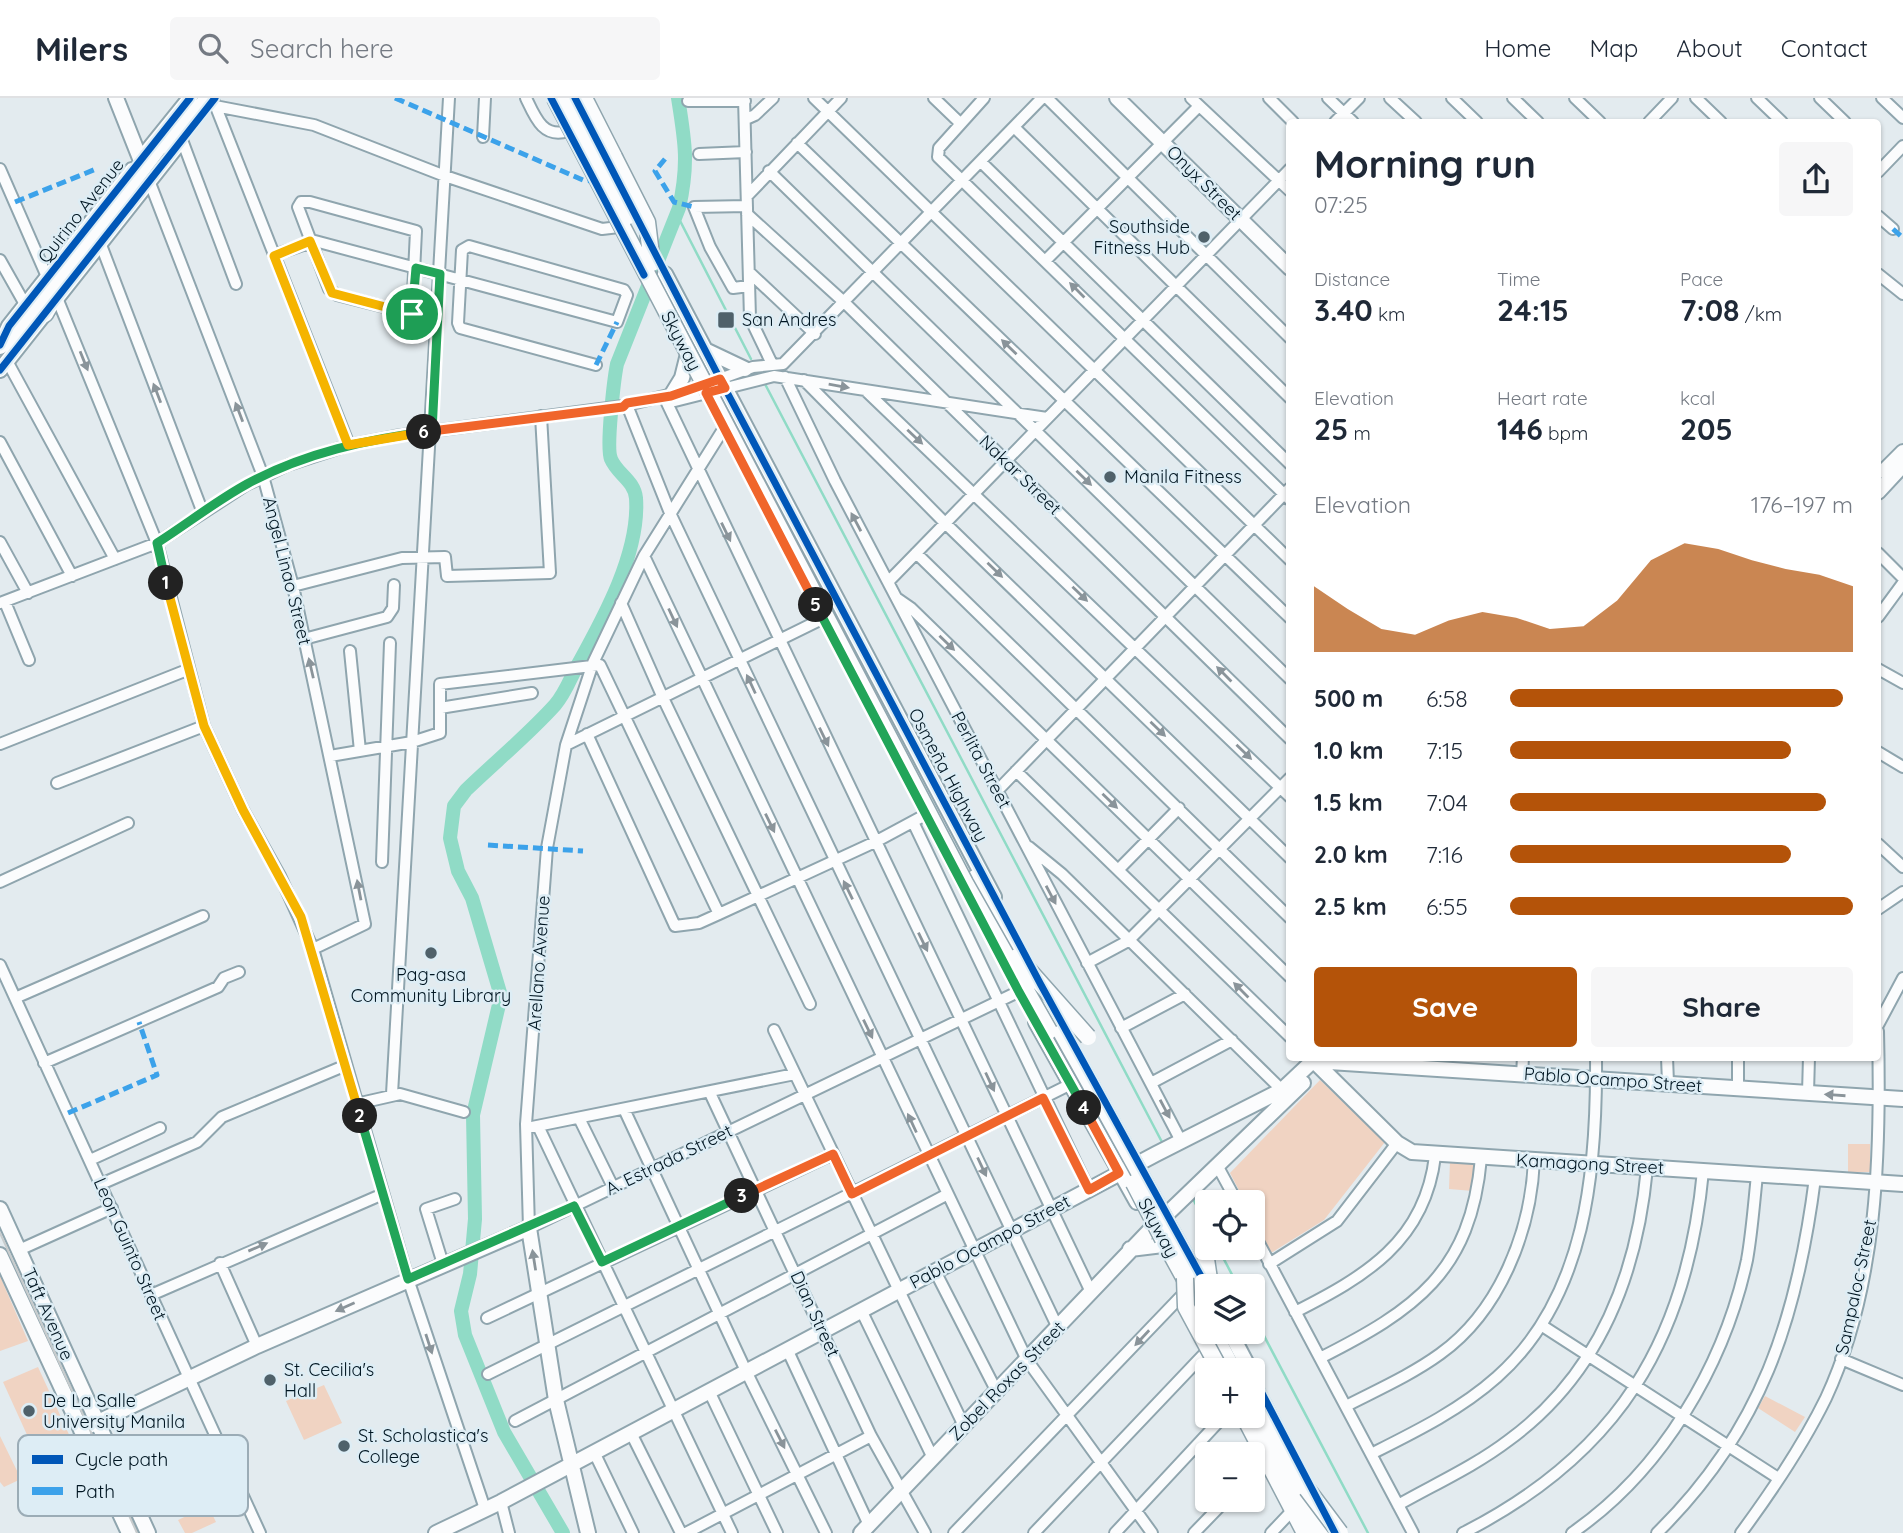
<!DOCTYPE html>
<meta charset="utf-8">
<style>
body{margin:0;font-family:Quicksand,sans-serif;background:#f6f6f7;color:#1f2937;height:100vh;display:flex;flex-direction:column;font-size:26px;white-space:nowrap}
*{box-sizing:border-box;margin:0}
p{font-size:23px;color:#747a83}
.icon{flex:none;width:38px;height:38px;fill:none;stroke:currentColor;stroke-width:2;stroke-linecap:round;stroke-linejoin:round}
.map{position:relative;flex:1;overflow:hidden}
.details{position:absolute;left:1286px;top:21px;width:595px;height:942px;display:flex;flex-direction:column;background:#fff;border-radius:7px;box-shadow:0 2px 5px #0004}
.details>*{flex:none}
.controls{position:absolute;left:1195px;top:1092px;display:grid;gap:14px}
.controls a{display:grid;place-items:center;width:70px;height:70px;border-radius:7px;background:#fff;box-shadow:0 2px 5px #0004;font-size:35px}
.pin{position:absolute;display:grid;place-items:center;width:60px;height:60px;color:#fff;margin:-30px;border:4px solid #fff;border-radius:50%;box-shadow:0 2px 7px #0007}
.km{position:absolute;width:35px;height:35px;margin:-18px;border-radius:50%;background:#222;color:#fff;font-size:19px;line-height:35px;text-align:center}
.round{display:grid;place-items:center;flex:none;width:74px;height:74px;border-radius:7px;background:#f6f6f7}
.head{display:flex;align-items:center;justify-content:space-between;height:119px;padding:0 28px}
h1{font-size:38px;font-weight:800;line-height:52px}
.stats{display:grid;grid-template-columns:repeat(3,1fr);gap:10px;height:119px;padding:7px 28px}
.stats div{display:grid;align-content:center}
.stats b{font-size:30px;font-weight:800}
.stats small{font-size:19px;font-weight:400}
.stats p{font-size:19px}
.chart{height:196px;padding:14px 28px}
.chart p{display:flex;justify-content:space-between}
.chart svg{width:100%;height:126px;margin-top:7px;fill:#b45309;opacity:.7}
.action{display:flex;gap:14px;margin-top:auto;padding:14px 28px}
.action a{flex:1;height:80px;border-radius:7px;background:#b45309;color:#fff;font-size:28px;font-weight:800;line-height:80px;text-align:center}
.action a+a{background:#f6f6f7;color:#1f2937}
ul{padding:0 28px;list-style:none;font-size:23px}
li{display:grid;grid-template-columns:112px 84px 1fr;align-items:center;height:52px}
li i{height:18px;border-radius:9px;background:#b45309}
header{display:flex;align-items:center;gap:42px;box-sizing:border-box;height:98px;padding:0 35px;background:#fff;border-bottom:2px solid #e0e1e3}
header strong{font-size:33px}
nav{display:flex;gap:38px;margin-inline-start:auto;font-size:24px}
.search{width:490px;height:63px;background:#f6f6f7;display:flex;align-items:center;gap:18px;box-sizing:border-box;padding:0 24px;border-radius:7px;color:#747a83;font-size:26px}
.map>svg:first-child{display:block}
.green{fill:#f0d3c2}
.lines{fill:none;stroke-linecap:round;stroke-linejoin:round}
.stream{stroke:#90dbc6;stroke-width:2.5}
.river{stroke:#90dbc6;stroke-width:14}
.minor-casing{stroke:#8fa5ae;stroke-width:14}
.major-casing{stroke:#8fa5ae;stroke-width:18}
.highway-casing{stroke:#8fa5ae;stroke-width:19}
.minor{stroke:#fbfcfd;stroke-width:10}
.major{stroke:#fbfcfd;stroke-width:14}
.highway{stroke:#fbfcfd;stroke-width:16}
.tram{stroke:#c8cccd;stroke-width:2}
.highway-bridge-casing{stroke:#8fa5ae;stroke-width:19;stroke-linecap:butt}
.highway-bridge{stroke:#fbfcfd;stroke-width:16}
.quiet{stroke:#3ca2ea;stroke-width:5;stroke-dasharray:10 5;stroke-linecap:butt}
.cycleway-casing{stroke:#ddedf5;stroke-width:11}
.cycleway{stroke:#0057b8;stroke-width:7}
.oneway{fill:#8a949a}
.split-1-casing{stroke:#fff;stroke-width:14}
.split-2-casing{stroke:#fff;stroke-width:14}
.split-3-casing{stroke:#fff;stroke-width:14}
.split-4-casing{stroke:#fff;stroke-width:14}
.split-5-casing{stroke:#fff;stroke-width:14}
.split-6-casing{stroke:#fff;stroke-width:14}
.split-7-casing{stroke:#fff;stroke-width:14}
.split-1{stroke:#22a559;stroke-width:9}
.split-2{stroke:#f5b400;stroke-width:9}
.split-3{stroke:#22a559;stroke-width:9}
.split-4{stroke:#f0652b;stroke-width:9}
.split-5{stroke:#22a559;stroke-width:9}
.split-6{stroke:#f0652b;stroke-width:9}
.split-7{stroke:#f5b400;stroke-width:9}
.poi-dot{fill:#4f616a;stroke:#ddedf5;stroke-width:2.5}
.labels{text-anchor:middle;stroke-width:5;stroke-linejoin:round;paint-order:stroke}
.street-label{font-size:18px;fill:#001622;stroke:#ddedf5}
.poi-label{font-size:18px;fill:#001622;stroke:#ddedf5;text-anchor:start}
.key{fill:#ddedf5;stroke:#9bacb6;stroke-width:2}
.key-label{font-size:19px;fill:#001622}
</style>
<header>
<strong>Milers</strong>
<div class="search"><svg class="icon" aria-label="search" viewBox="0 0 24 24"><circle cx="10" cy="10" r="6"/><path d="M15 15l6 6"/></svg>Search here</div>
<nav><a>Home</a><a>Map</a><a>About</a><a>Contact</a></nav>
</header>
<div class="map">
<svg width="1903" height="1435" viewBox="0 0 1903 1435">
<rect width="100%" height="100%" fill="#e3ebef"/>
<path class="green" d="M1320,982L1385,1044L1324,1122L1271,1155L1253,1120V1104H1245L1230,1075Z
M1848,1046H1870V1074H1848Z
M1450,1063L1474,1064L1476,1070L1473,1093L1449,1091Z
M0,1178L28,1243L0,1253Z
M38,1269L83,1367L48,1383L3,1284Z
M324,1287L342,1325L304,1342L286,1303Z
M1765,1298L1805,1319L1795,1334L1758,1310Z
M0,1338L21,1381L4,1389L0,1384Z
M208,1408L216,1424L192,1435H185L178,1422Z"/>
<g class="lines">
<path class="stream" d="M675,113L751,261
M765,286L1163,1046
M1192,1099L1208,1130
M1218,1150L1238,1188
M1253,1217L1368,1435"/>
<path class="river" d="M563,1435L504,1334L465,1237L461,1213L470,1176L475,1121L473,1017L501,898L472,800L458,773L450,740L454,708L466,692C495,664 528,637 555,607C564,597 570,582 576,570C602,523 640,456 636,400C634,382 617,376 611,361C606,350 614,281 617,266L679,110C689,65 685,44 678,0"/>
<defs>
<path id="minor" d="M526,0C535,19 543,41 568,33
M744,0L750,220L772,266
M814,0L1290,462
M934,0L960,25
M984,0L939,50L938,59L1290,402
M1047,0L1290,240
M1191,0L1290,93
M1269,0L1293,24
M1328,0L1353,24
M1390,0L1416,24
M1452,0L1477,24
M1513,0L1538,24
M1575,0L1600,24
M1696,0L1721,24
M1757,0L1782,24
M1820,0L1845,24
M1882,0L1903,20
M688,3H745
M214,4L349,347
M215,8L314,27L445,78L602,131L619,129
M746,21L755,17L773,0
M1335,24L1359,0
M1649,24L1672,0
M1014,29L1290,300
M483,39L485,0
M182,42L236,186
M797,45L1290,520
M699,56L746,54
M981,64L1290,366
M0,71L48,181
M769,73L1290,581
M1878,74L1903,48
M150,85L263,378L293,488L365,826L313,851
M747,98L841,0
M310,104L416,133L412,216L337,197L329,191L298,109L301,104Z
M747,108L694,109L710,149L733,190L749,188
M747,116L845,205L1290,641
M1878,118L1893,131
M101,147L203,415
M274,157L315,143L461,182L617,224L627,197L624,192L469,148L462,152L458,225L460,230L596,267
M0,162L26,208
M1046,162L1199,8
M749,174L815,236
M1878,176L1903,196
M57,200L157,445L204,628L243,712L280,778L313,851L408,1181L485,1411
M7,263L115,461
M785,279L835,383L1181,1043
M804,282L945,425L1290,760
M865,292L1290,699
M675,303L774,278L1047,320
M667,305L1091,1194
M629,312L670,415L1058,1230
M724,330L644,458L593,565L566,647L547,750L526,1026L529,1130L1026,890
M0,344L72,478
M0,444L28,495
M916,455L1290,820
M1878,455L1903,480
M644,458L1027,1262L1152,1435
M888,484L1290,71
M293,488L402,460L445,459L447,478L550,475L541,318
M898,501L911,510L1290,879
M5,504L29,562
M0,505L157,445L246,387L288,367L349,347L395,338L623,308L689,292L753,269L783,266L1042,0
M621,505L663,600L810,906
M1878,519L1903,485
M304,541L387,519L393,510L394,487
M350,553L360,653
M1878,571L1903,585
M440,610L532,595
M587,636L675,828L699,825L719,816L875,744L927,716
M0,646L187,572
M566,647L824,520
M1878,654L1903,669
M330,658L412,644L440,635V586L600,567L719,816
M1016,673L1290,939
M57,685L204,628
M997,693L1290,390
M913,724L1089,1092
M1878,746L1903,769
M1029,749L1062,776L1282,992
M382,764L390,545
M1119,771L1179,710
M0,784L128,725
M1878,811L1903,794
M1087,865L1128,843L1290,680
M0,867L260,1435
M15,900L203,818
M1878,927L1903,880
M1121,930L1185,896
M774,932L964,1328
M1667,959L1668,985
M1738,959V990
M44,965L218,889L224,880L239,874
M1522,977L1523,959
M1151,985L1232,942
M710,995L871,1338L925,1435
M1808,995L1809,959
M392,996L449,0
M356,1006L400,996L464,1014
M624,1011L746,1273L826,1435
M579,1020L613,1089
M538,1028L732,1435
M532,1029L795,976
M90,1062L160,1030
M1218,1069L1237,1104
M101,1086L197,1044L222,1019L344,968
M1253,1134L1413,1435
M19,1152L112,1110
M220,1165L257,1248
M443,1166L426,1111L455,1101
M1269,1166L1337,1123L1397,1045
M935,1173L997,1294
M151,1197L383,1096
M861,1212L933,1360
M1295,1214C1364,1179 1425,1144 1435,1058
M487,1220L833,1056
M1541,1227L1778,1380
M787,1251L869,1427
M1320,1260C1415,1212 1471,1174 1481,1060
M1841,1261L1903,1287
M488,1276L1071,986
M709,1293L777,1435
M1346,1308C1377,1292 1411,1277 1440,1256C1500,1213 1531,1133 1534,1062
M515,1323L946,1097
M631,1335L681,1435
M594,1354L633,1435
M1371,1356C1415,1334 1460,1312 1497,1279C1587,1199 1597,1071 1596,959
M1253,1375L1263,1364
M501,1404L509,1435
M1398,1407C1435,1386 1475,1368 1509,1342C1599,1276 1637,1178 1647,1070
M686,1435L871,1338
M954,1435L1187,1192
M1034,1435L1206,1254
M1115,1435L1224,1318
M1194,1435L1226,1402
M1271,1435L1289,1416
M1463,1435C1617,1357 1687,1243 1703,1073
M1572,1435C1662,1373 1724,1268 1747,1162C1752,1134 1754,1105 1757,1077
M1657,1435C1761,1333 1797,1221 1815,1080
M1741,1435C1772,1393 1803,1347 1826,1300C1878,1188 1881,1054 1878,933"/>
<path id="major" d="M116,0L143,68
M1117,0L1290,170
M145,56L190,0
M665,176L994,799
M0,247L9,228L132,72
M705,252L745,271
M0,272L177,48
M671,298L682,280L687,260
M1884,373L1903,354
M1878,394L1903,367
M1036,924L1137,1104
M1314,963L1397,1045L1412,1054L1903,1086
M1314,963L1903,1001
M0,1111L148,1435
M1167,1116L1303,985
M1130,1151L1163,1147
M0,1157L129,1435
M1230,1234L1250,1272
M1253,1311L1306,1416
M81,1332L257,1248L529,1130L556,1302L588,1435
M436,1435L501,1404L1156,1056L1282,992L1317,959
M861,1435L1152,1130"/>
<path id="highway" d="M584,0L614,59
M164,55L208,0
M45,216L66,178
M0,248L16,237L45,198
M975,780L1092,989
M1173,1136L1195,1176
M1163,1141L1208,1223
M1206,1161L1210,1188
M1213,1234L1233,1272
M1253,1287L1329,1435
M1244,1318L1305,1435
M1303,1405L1317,1435"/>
</defs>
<use href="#minor" class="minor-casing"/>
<use href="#major" class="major-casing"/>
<use href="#highway" class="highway-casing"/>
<use href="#minor" class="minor"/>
<use href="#major" class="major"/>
<use href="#highway" class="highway"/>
<path class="tram" d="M0,1135L137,1435"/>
<defs>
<path id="highway-bridge" d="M555,0L965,785L1049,933
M569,0L628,118
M614,59L647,124L652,165
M53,188L158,50
M1017,859L1088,939
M1092,989L1173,1136
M1134,1085L1163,1141
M1185,1180L1186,1209L1220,1272
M1307,1391L1340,1435"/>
</defs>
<use href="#highway-bridge" class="highway-bridge-casing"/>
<use href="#highway-bridge" class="highway-bridge"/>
<path class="quiet" d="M395,0L585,83L594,82
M665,61L655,73L674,104L694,109
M15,104L96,71
M1893,131L1903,140
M596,267L617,224
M488,747L583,753
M68,1015L157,977L139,924"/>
<defs>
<path id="cycleway" d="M551,0L644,177
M575,0L720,281L1041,887L1208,1191
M0,247L9,228L190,0
M0,272L215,0
M1253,1278L1335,1435"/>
</defs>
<use href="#cycleway" class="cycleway-casing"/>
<use href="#cycleway" class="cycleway"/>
</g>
<defs><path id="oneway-solid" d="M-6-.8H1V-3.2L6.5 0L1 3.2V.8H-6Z" transform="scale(1.75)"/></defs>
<g class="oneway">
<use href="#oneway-solid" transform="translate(1077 192) rotate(-135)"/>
<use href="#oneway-solid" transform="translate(1009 249) rotate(-136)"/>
<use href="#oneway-solid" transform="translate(84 263) rotate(68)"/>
<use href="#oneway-solid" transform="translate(839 288) rotate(10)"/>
<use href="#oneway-solid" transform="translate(157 295) rotate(-111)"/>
<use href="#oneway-solid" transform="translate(239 314) rotate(-111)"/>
<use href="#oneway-solid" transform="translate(915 339) rotate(43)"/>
<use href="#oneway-solid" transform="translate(1084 380) rotate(44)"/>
<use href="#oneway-solid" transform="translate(856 424) rotate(-118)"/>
<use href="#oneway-solid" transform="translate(726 434) rotate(64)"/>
<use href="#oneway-solid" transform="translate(995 472) rotate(44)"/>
<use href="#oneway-solid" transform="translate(1080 496) rotate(44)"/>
<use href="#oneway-solid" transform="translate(673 520) rotate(65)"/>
<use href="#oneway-solid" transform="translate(947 545) rotate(44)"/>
<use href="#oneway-solid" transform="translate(311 570) rotate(-103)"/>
<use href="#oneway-solid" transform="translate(1224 576) rotate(-135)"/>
<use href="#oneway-solid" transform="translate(751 586) rotate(-115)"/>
<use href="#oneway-solid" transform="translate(1158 631) rotate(44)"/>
<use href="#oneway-solid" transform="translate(824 639) rotate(64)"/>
<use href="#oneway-solid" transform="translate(1244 654) rotate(44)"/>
<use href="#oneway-solid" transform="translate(1110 703) rotate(44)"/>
<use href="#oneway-solid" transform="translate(770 725) rotate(64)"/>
<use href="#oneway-solid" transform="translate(359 792) rotate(-101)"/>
<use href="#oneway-solid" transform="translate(848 792) rotate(-116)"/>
<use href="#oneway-solid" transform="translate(1051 797) rotate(62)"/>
<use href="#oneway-solid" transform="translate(923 844) rotate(64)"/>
<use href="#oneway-solid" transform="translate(1241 892) rotate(-135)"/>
<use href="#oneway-solid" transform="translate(868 931) rotate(64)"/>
<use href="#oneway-solid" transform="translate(990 984) rotate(65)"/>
<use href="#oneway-solid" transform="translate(1835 997) rotate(-176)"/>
<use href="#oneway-solid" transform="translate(1165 1011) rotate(62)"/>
<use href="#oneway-solid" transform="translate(912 1025) rotate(-115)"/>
<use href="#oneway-solid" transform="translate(982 1069) rotate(65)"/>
<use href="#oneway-solid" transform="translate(258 1149) rotate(-23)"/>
<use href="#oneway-solid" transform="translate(534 1162) rotate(-99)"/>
<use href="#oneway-solid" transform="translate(345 1209) rotate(156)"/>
<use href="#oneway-solid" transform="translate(1142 1240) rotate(133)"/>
<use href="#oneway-solid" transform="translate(429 1246) rotate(72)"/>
<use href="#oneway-solid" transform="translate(780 1341) rotate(63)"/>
</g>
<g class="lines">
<defs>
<path id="split-1" d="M166,485L157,445C187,426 216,403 247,386C304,355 368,341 432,333L440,176L416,170L412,216"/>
<path id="split-2" d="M166,485L204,628L243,712L301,819L360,1018"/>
<path id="split-3" d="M360,1018L408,1181L574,1108L602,1164L742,1098"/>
<path id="split-4" d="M742,1098L833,1056L852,1096L1043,1000L1089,1092L1119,1075L1084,1010"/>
<path id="split-5" d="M816,507L1019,894L1084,1010"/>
<path id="split-6" d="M424,334L623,309L627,305L671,298L720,281L725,290L706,295L816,507"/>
<path id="split-7" d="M412,216L332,195L310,143L274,158L348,347L424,334"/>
</defs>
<use href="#split-1" class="split-1-casing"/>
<use href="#split-2" class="split-2-casing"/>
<use href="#split-3" class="split-3-casing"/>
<use href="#split-4" class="split-4-casing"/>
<use href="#split-5" class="split-5-casing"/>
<use href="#split-6" class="split-6-casing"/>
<use href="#split-7" class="split-7-casing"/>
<use href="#split-1" class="split-1"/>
<use href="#split-2" class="split-2"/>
<use href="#split-3" class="split-3"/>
<use href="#split-4" class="split-4"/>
<use href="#split-5" class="split-5"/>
<use href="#split-6" class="split-6"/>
<use href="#split-7" class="split-7"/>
</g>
<g class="poi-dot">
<circle cx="1204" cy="139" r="7"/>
<rect x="717" y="213" width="18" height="18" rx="3.5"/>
<circle cx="1110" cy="379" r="7"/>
<circle cx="431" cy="855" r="7"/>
<circle cx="270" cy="1282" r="7"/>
<circle cx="29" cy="1313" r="7"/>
<circle cx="344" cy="1348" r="7"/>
</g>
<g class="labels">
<g class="street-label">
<text transform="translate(1204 85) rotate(45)" y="6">Onyx Street</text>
<text transform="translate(81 113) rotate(-52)" y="6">Quirino Avenue</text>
<text transform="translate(681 243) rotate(62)" y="6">Skyway</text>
<text transform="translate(1020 377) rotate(44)" y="6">Nakar Street</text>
<text transform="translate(287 473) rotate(76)" y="6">Angel Linao Street</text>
<text transform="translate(981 662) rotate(62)" y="6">Perlita Street</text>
<text transform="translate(948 677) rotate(62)" y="6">Osmeña Highway</text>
<text transform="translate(539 865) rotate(-86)" y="6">Arellano Avenue</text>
<text transform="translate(1613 982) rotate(4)" y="6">Pablo Ocampo Street</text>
<text transform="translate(669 1062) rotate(-26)" y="6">A. Estrada Street</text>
<text transform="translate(1590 1066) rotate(3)" y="6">Kamagong Street</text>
<text transform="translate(1158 1130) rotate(62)" y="6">Skyway</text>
<text transform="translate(990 1144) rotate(-28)" y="6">Pablo Ocampo Street</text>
<text transform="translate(130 1151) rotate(66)" y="6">Leon Guinto Street</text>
<text transform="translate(1856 1189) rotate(-78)" y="6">Sampaloc Street</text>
<text transform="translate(48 1216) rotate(66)" y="6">Taft Avenue</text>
<text transform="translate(815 1216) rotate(65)" y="6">Dian Street</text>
<text transform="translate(1007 1283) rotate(-46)" y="6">Zobel Roxas Street</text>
</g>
<g class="poi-label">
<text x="1190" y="135" text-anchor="end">Southside<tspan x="1190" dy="21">Fitness Hub</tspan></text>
<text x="742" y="228">San Andres</text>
<text x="1124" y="385">Manila Fitness</text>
<text x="431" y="883" text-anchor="middle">Pag-asa<tspan x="431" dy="21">Community Library</tspan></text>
<text x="284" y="1278">St. Cecilia's<tspan x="284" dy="21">Hall</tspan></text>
<text x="43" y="1309">De La Salle<tspan x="43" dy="21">University Manila</tspan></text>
<text x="358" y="1344">St. Scholastica's<tspan x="358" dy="21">College</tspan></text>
</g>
</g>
<rect x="18" y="1337" width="230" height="81" rx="10" class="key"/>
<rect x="32" y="1357" width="31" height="9" fill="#0057b8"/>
<rect x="32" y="1389" width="31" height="8" fill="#3ca2ea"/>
<g class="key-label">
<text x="75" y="1368">Cycle path</text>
<text x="75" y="1400">Path</text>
</g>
</svg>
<div class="controls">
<a><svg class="icon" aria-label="locate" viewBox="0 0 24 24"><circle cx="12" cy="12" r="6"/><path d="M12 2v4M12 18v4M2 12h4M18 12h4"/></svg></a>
<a><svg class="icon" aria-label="layers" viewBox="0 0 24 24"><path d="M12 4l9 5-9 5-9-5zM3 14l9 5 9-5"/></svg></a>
<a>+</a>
<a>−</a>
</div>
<div class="pin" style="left:412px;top:216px;background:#1e9e55"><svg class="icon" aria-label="arrive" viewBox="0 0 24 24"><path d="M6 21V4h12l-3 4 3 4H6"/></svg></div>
<b class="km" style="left:166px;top:485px">1</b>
<b class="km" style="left:360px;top:1018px">2</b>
<b class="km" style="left:742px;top:1098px">3</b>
<b class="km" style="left:1084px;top:1010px">4</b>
<b class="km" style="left:816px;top:507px">5</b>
<b class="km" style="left:424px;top:334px">6</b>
<section class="details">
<div class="head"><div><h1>Morning run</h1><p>07:25</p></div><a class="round"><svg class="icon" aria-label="share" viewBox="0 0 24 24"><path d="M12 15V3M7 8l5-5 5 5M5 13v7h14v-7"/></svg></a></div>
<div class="stats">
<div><p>Distance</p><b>3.40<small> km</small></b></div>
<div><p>Time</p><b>24:15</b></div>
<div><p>Pace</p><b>7:08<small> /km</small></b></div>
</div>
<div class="stats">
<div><p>Elevation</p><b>25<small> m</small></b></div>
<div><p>Heart rate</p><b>146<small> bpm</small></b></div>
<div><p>kcal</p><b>205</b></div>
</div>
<div class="chart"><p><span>Elevation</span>176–197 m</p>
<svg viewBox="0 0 160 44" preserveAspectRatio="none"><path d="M0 44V21L10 29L20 36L30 38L40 33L50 30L60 32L70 36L80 35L90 26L100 12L110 6L120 8L130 12L140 15L150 17L160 21V44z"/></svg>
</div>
<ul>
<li><b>500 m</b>6:58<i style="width:97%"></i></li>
<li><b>1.0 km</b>7:15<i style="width:82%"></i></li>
<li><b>1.5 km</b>7:04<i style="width:92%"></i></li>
<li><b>2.0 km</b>7:16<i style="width:82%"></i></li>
<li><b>2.5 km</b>6:55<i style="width:100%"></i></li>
</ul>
<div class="action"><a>Save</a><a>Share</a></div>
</section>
</div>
